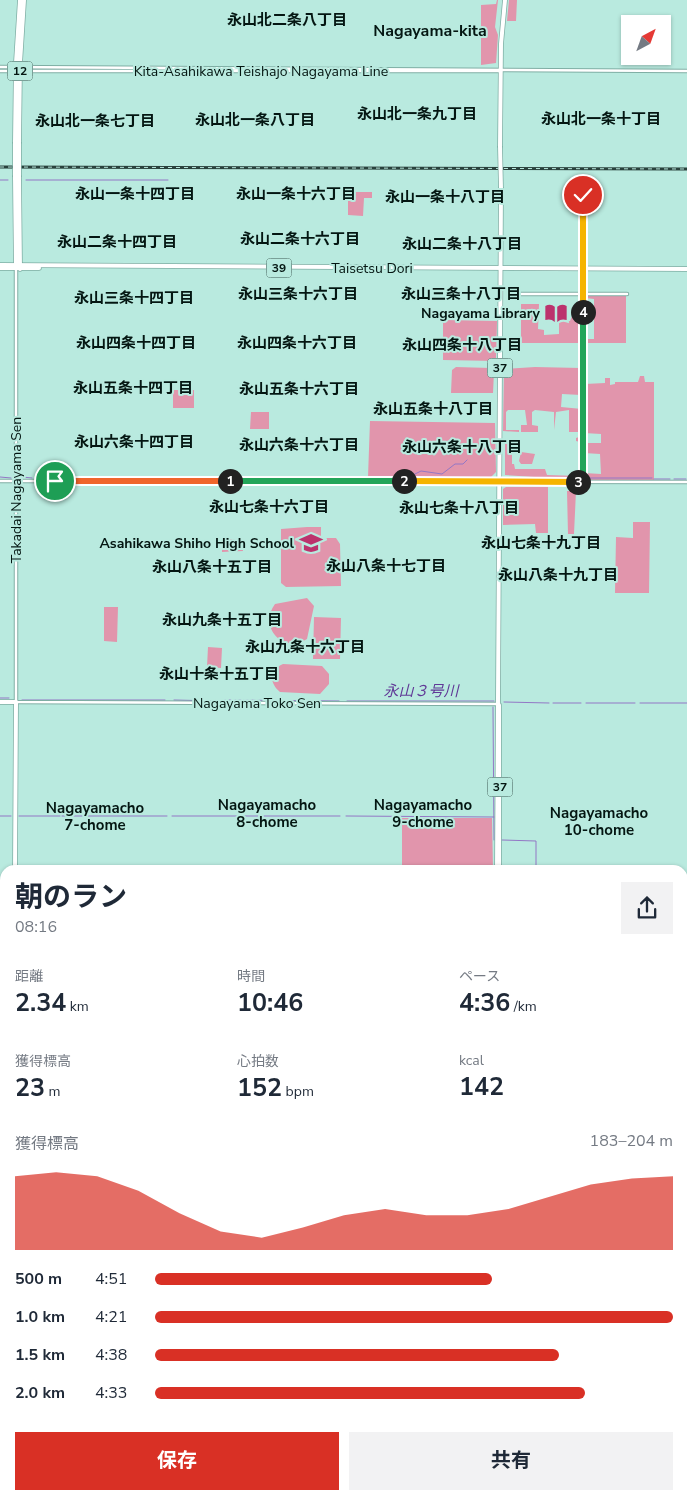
<!DOCTYPE html>
<html lang="ja">
<meta charset="utf-8">
<style>
body{margin:0;font-family:"Nunito Sans","Noto Sans JP",sans-serif;background:#f2f2f3;color:#1f2937;height:100vh;display:flex;flex-direction:column;font-size:19px;white-space:nowrap}
*{box-sizing:border-box;margin:0}
p{font-size:16px;color:#747a83}
.icon{flex:none;width:28px;height:28px;fill:none;stroke:currentColor;stroke-width:2;stroke-linecap:round;stroke-linejoin:round}
.map{position:relative;flex:1;overflow:hidden}
.details{position:absolute;left:0px;top:865px;width:688px;height:635px;display:flex;flex-direction:column;background:#fff;border-radius:15px 15px 0 0;box-shadow:0 1px 4px #0004}
.details>*{flex:none}
.needle{width:32px;rotate:41deg}
.buttons{position:absolute;left:621px;top:15px;display:grid;gap:10px}
.buttons a{display:grid;place-items:center;width:50px;height:50px;border-radius:0px;background:#fff;box-shadow:0 1px 4px #0004;font-size:25px}
.pin{position:absolute;display:grid;place-items:center;width:42px;height:42px;color:#fff;margin:-21px;border:2px solid #fff;border-radius:50%;box-shadow:0 1px 5px #0007}
.km{position:absolute;width:25px;height:25px;margin:-12px;border-radius:50%;background:#222;color:#fff;font-size:14px;line-height:25px;text-align:center}
.round{display:grid;place-items:center;flex:none;width:52px;height:52px;border-radius:0px;background:#f2f2f3}
.summary{display:flex;align-items:center;justify-content:space-between;height:85px;padding:0 15px}
h1{font-size:28px;font-weight:700;line-height:38px}
.figures{display:grid;grid-template-columns:repeat(3,1fr);gap:8px;height:85px;padding:5px 15px}
.figures div{display:grid;align-content:center}
.figures b{font-size:25px;font-weight:700}
.figures small{font-size:14px;font-weight:400}
.figures p{font-size:14px}
.chart{height:140px;padding:10px 15px}
.chart p{display:flex;justify-content:space-between}
.chart svg{width:100%;height:90px;margin-top:5px;fill:#d93025;opacity:.7}
.primary-button{display:flex;gap:10px;margin-top:auto;padding:10px 15px}
.primary-button a{flex:1;height:58px;border-radius:0px;background:#d93025;color:#fff;font-size:20px;font-weight:700;line-height:58px;text-align:center}
.primary-button a+a{background:#f2f2f3;color:#1f2937}
ul{padding:0 15px;list-style:none;font-size:16px}
li{display:grid;grid-template-columns:80px 60px 1fr;align-items:center;height:38px}
li i{height:12px;border-radius:6px;background:#d93025}
.map>svg:first-child{display:block}
.green{fill:#e195ac}
.lines{fill:none;stroke-linecap:round;stroke-linejoin:round}
.stream{stroke:#9377c5;stroke-width:1}
.tertiary-casing{stroke:#7faea4;stroke-width:4.5}
.secondary-casing{stroke:#7faea4;stroke-width:4.5}
.primary-casing{stroke:#7faea4;stroke-width:5.5}
.trunk-casing{stroke:#7faea4;stroke-width:5.5}
.tertiary{stroke:#fff;stroke-width:2.5}
.secondary{stroke:#fff;stroke-width:2.5}
.primary{stroke:#fff;stroke-width:4}
.trunk{stroke:#fff;stroke-width:4}
.rail-casing{stroke:#29413c;stroke-width:3}
.rail{stroke:#b9eadf;stroke-width:1;stroke-dasharray:4;stroke-linecap:butt}
.primary-bridge-casing{stroke:#7faea4;stroke-width:5.5;stroke-linecap:butt}
.trunk-bridge-casing{stroke:#7faea4;stroke-width:5.5;stroke-linecap:butt}
.primary-bridge{stroke:#fff;stroke-width:4}
.trunk-bridge{stroke:#fff;stroke-width:4}
.split-1-casing{stroke:#fff;stroke-width:10}
.split-2-casing{stroke:#fff;stroke-width:10}
.split-3-casing{stroke:#fff;stroke-width:10}
.split-4-casing{stroke:#fff;stroke-width:10}
.split-5-casing{stroke:#fff;stroke-width:10}
.split-1{stroke:#f0652b;stroke-width:6}
.split-2{stroke:#22a559;stroke-width:6}
.split-3{stroke:#f5b400;stroke-width:6}
.split-4{stroke:#22a559;stroke-width:6}
.split-5{stroke:#f5b400;stroke-width:6}
.labels{text-anchor:middle;stroke-width:4;stroke-linejoin:round;paint-order:stroke}
.shield{fill:#b9eadf;stroke:#3a5650;stroke-width:1}
.shield-label{font-size:12px;font-weight:bold;fill:#041612}
.street-label{font-size:14px;fill:#041612;stroke:#b9eadf}
.poi-label{font-size:14px;font-weight:bold;fill:#041612;stroke:#b9eadf;text-anchor:end}
.neighbourhood-label{font-size:15px;font-weight:bold;fill:#041612;stroke:#b9eadf}
.water-label{font-size:15px;font-style:italic;fill:#603996;stroke:#b9eadf}
.quarter-label{font-size:16px;font-weight:bold;fill:#041612;stroke:#b9eadf}
</style>
<div class="map">
<svg width="687" height="1500" viewBox="0 0 687 1500">
<rect width="100%" height="100%" fill="#b9eadf"/>
<path class="green" d="M497,0H498L495,27L498,35L496,63L481,65V5L496,4Z
M509,0H517L516,21H507Z
M348,192H372V198H364L363,216L348,215Z
M585,295H626V343H585V339H594V299L585,298Z
M521,304H539L538,329L544,330V335L559,334V321H570L576,307L583,306V343H521Z
M443,320L497,321L496,361L443,360Z
M456,367L491,368L494,372L493,393H451L452,370Z
M535,367L581,368V395L562,394L561,407L582,409L580,432H569V410L556,412L554,430V412L535,410L532,412V425L538,426V432H521V425H527L525,410H508L506,412V430H519V432L503,431L504,369Z
M640,376H644L645,382H654V480H587L584,473L601,474L600,454L584,453V443H601V434L584,433L585,384L605,383V378H610V385L615,384V382H638Z
M173,390H194V408H173Z
M251,412H269V429H250Z
M370,421L495,423L496,472L491,477H368Z
M579,437L580,438V477H578V480L505,475V440L507,439H514V446H512V464H514L515,469H545L547,475L579,476L580,442L576,441V438Z
M521,452L535,454L532,464H521L519,461Z
M506,487H548V533H536L535,524L503,525V489Z
M567,491H576L574,534H568Z
M633,522H650L649,593H615L616,537L633,538Z
M307,527H321V538H336L340,544L341,586L286,587L281,583V529Z
M222,539H241L243,551L222,552Z
M307,598L314,606L307,639C283,654 258,627 275,604Z
M104,607H118L117,642L104,641Z
M314,617L341,618L340,659H313Z
M208,647L222,648L221,668L207,667Z
M283,664L322,666L329,674V684L320,694L280,692C269,683 269,670 283,664Z
M402,818H492L493,870H402Z
M0,1060L5,1061V1093L0,1092Z"/>
<g class="lines">
<path class="stream" d="M0,180H8
M26,180H168
M405,474L413,475L421,471L442,474L455,464H463L467,460
M0,477L11,478
M22,477L32,478
M41,478H51
M59,478H90
M97,478H127
M136,478H166
M177,478H187
M195,478H206
M213,478H245
M253,478H301
M521,478H578
M587,478H652
M310,479H337
M371,479L492,480
M654,479H670
M674,479H686
M0,698H9
M22,700H165
M174,700L216,701
M225,700L339,701
M347,701H494
M504,702L549,703
M553,703H581
M586,703H635
M640,703H687
M493,707L494,840
M0,816H11
M19,816H60
M62,816H167
M172,816H340
M346,816L494,817
M502,840L536,841V870
M686,955L687,936
M682,957L687,958
M682,1078L686,1073L687,962
M0,1282L5,1287
M113,1500L118,1495"/>
<defs>
<path id="tertiary" d="M16,268V702L497,704
M519,294H627
M0,481L687,482
M583,482V268
M0,928H5
M682,931H687
M0,1197L5,1192
M0,1474L5,1469
M605,1500L610,1495"/>
<path id="secondary" d="M0,67L687,71
M0,71H500
M583,268L582,181H590V187L583,195"/>
<path id="primary" d="M500,146L501,44L505,0
M0,702H16L15,870
M499,705V870
M497,870L501,189
M430,1495L435,1500
M250,1500L255,1495
M253,1500L258,1495"/>
<path id="trunk" d="M15,142L16,63L20,0
M19,142L20,63L24,0
M15,177L16,268
M19,177L20,269
M0,265L687,269
M0,268H39"/>
</defs>
<use href="#tertiary" class="tertiary-casing"/>
<use href="#secondary" class="secondary-casing"/>
<use href="#primary" class="primary-casing"/>
<use href="#trunk" class="trunk-casing"/>
<use href="#tertiary" class="tertiary"/>
<use href="#secondary" class="secondary"/>
<use href="#primary" class="primary"/>
<use href="#trunk" class="trunk"/>
<defs>
<path id="rail" d="M0,167L687,169"/>
</defs>
<use href="#rail" class="rail-casing"/>
<use href="#rail" class="rail"/>
<defs>
<path id="primary-bridge" d="M500,146L501,189"/>
<path id="trunk-bridge" d="M15,177V142
M19,177V142"/>
</defs>
<use href="#primary-bridge" class="primary-bridge-casing"/>
<use href="#trunk-bridge" class="trunk-bridge-casing"/>
<use href="#primary-bridge" class="primary-bridge"/>
<use href="#trunk-bridge" class="trunk-bridge"/>
</g>
<g class="lines">
<defs>
<path id="split-1" d="M55,481H230"/>
<path id="split-2" d="M230,481H404"/>
<path id="split-3" d="M404,481L578,482"/>
<path id="split-4" d="M578,482H583V312"/>
<path id="split-5" d="M583,312V195"/>
</defs>
<use href="#split-1" class="split-1-casing"/>
<use href="#split-2" class="split-2-casing"/>
<use href="#split-3" class="split-3-casing"/>
<use href="#split-4" class="split-4-casing"/>
<use href="#split-5" class="split-5-casing"/>
<use href="#split-1" class="split-1"/>
<use href="#split-2" class="split-2"/>
<use href="#split-3" class="split-3"/>
<use href="#split-4" class="split-4"/>
<use href="#split-5" class="split-5"/>
</g>
<defs>
<symbol id="library-bare" viewBox="-9 -9 18 18"><path d="M-6-4Q-3-5.5-.7-3.5V5Q-3 3-6 4ZM6-4Q3-5.5 .7-3.5V5Q3 3 6 4Z" fill="#bc326d" stroke="#b9eadf" stroke-width="2.5" paint-order="stroke"/></symbol>
<symbol id="school-bare" viewBox="-9 -9 18 18"><path d="M0-5L7-2L0 1L-7-2ZM-4 1L0 2.5L4 1V4Q0 6-4 4Z" fill="#bc326d" stroke="#b9eadf" stroke-width="2.5" paint-order="stroke"/></symbol>
</defs>
<g fill-rule="evenodd">
<use href="#library-bare" x="540" y="297" width="32" height="32"/>
<use href="#school-bare" x="295" y="527" width="32" height="32"/>
</g>
<g class="labels">
<g class="shield">
<rect x="7.5" y="61.5" width="25" height="19" rx="4"/>
<rect x="266.5" y="258.5" width="25" height="19" rx="4"/>
<rect x="487.5" y="358.5" width="25" height="19" rx="4"/>
<rect x="487.5" y="777.5" width="25" height="19" rx="4"/>
</g>
<g class="shield-label">
<text x="20" y="75">12</text>
<text x="279" y="272">39</text>
<text x="500" y="372">37</text>
<text x="500" y="791">37</text>
</g>
<g class="street-label">
<text x="261" y="76">Kita-Asahikawa Teishajo Nagayama Line</text>
<text x="372" y="273">Taisetsu Dori</text>
<text transform="translate(16 490) rotate(-90)" y="5">Takadai Nagayama Sen</text>
<text x="257" y="708">Nagayama Toko Sen</text>
</g>
<g class="poi-label">
<text x="540" y="318">Nagayama Library</text>
<text x="294" y="548">Asahikawa Shiho High School</text>
</g>
<g class="neighbourhood-label">
<text x="287" y="25">永山北二条八丁目</text>
<text x="417" y="119">永山北一条九丁目</text>
<text x="601" y="124">永山北一条十丁目</text>
<text x="255" y="125">永山北一条八丁目</text>
<text x="95" y="126">永山北一条七丁目</text>
<text x="135" y="199">永山一条十四丁目</text>
<text x="296" y="199">永山一条十六丁目</text>
<text x="445" y="202">永山一条十八丁目</text>
<text x="300" y="244">永山二条十六丁目</text>
<text x="117" y="247">永山二条十四丁目</text>
<text x="462" y="249">永山二条十八丁目</text>
<text x="298" y="299">永山三条十六丁目</text>
<text x="461" y="299">永山三条十八丁目</text>
<text x="134" y="303">永山三条十四丁目</text>
<text x="136" y="348">永山四条十四丁目</text>
<text x="297" y="348">永山四条十六丁目</text>
<text x="462" y="350">永山四条十八丁目</text>
<text x="133" y="393">永山五条十四丁目</text>
<text x="299" y="394">永山五条十六丁目</text>
<text x="433" y="414">永山五条十八丁目</text>
<text x="134" y="447">永山六条十四丁目</text>
<text x="299" y="450">永山六条十六丁目</text>
<text x="462" y="452">永山六条十八丁目</text>
<text x="269" y="512">永山七条十六丁目</text>
<text x="459" y="513">永山七条十八丁目</text>
<text x="541" y="548">永山七条十九丁目</text>
<text x="386" y="571">永山八条十七丁目</text>
<text x="212" y="572">永山八条十五丁目</text>
<text x="558" y="580">永山八条十九丁目</text>
<text x="222" y="625">永山九条十五丁目</text>
<text x="305" y="652">永山九条十六丁目</text>
<text x="219" y="679">永山十条十五丁目</text>
<text x="267" y="810">Nagayamacho<tspan x="267" dy="17">8-chome</tspan></text>
<text x="423" y="810">Nagayamacho<tspan x="423" dy="17">9-chome</tspan></text>
<text x="95" y="813">Nagayamacho<tspan x="95" dy="17">7-chome</tspan></text>
<text x="599" y="818">Nagayamacho<tspan x="599" dy="17">10-chome</tspan></text>
</g>
<g class="water-label">
<text x="421" y="696">永山３号川</text>
</g>
<g class="quarter-label">
<text x="430" y="36">Nagayama-kita</text>
</g>
</g>
</svg>
<div class="buttons">
<a><svg class="needle" viewBox="-14 -14 28 28"><path d="M0-13l5 13h-10z" fill="#e53935"/><path d="M0 13l5-13h-10z" fill="#747a83"/></svg></a>
</div>
<div class="pin" style="left:55px;top:481px;background:#1e9e55"><svg class="icon" aria-label="arrive" viewBox="0 0 24 24"><path d="M6 21V4h12l-3 4 3 4H6"/></svg></div>
<div class="pin" style="left:583px;top:195px;background:#d93025"><svg class="icon" aria-label="check" viewBox="0 0 24 24"><path d="M5 12l5 5 9-10"/></svg></div>
<b class="km" style="left:230px;top:481px">1</b>
<b class="km" style="left:404px;top:481px">2</b>
<b class="km" style="left:578px;top:482px">3</b>
<b class="km" style="left:583px;top:312px">4</b>
<section class="details">
<div class="summary"><div><h1>朝のラン</h1><p>08:16</p></div><a class="round"><svg class="icon" aria-label="share" viewBox="0 0 24 24"><path d="M12 15V3M7 8l5-5 5 5M5 13v7h14v-7"/></svg></a></div>
<div class="figures">
<div><p>距離</p><b>2.34<small> km</small></b></div>
<div><p>時間</p><b>10:46</b></div>
<div><p>ペース</p><b>4:36<small> /km</small></b></div>
</div>
<div class="figures">
<div><p>獲得標高</p><b>23<small> m</small></b></div>
<div><p>心拍数</p><b>152<small> bpm</small></b></div>
<div><p>kcal</p><b>142</b></div>
</div>
<div class="chart"><p><span>獲得標高</span>183–204 m</p>
<svg viewBox="0 0 160 44" preserveAspectRatio="none"><path d="M0 44V8L10 6L20 8L30 15L40 26L50 35L60 38L70 33L80 27L90 24L100 27L110 27L120 24L130 18L140 12L150 9L160 8V44z"/></svg>
</div>
<ul>
<li><b>500 m</b>4:51<i style="width:65%"></i></li>
<li><b>1.0 km</b>4:21<i style="width:100%"></i></li>
<li><b>1.5 km</b>4:38<i style="width:78%"></i></li>
<li><b>2.0 km</b>4:33<i style="width:83%"></i></li>
</ul>
<div class="primary-button"><a>保存</a><a>共有</a></div>
</section>
</div>
